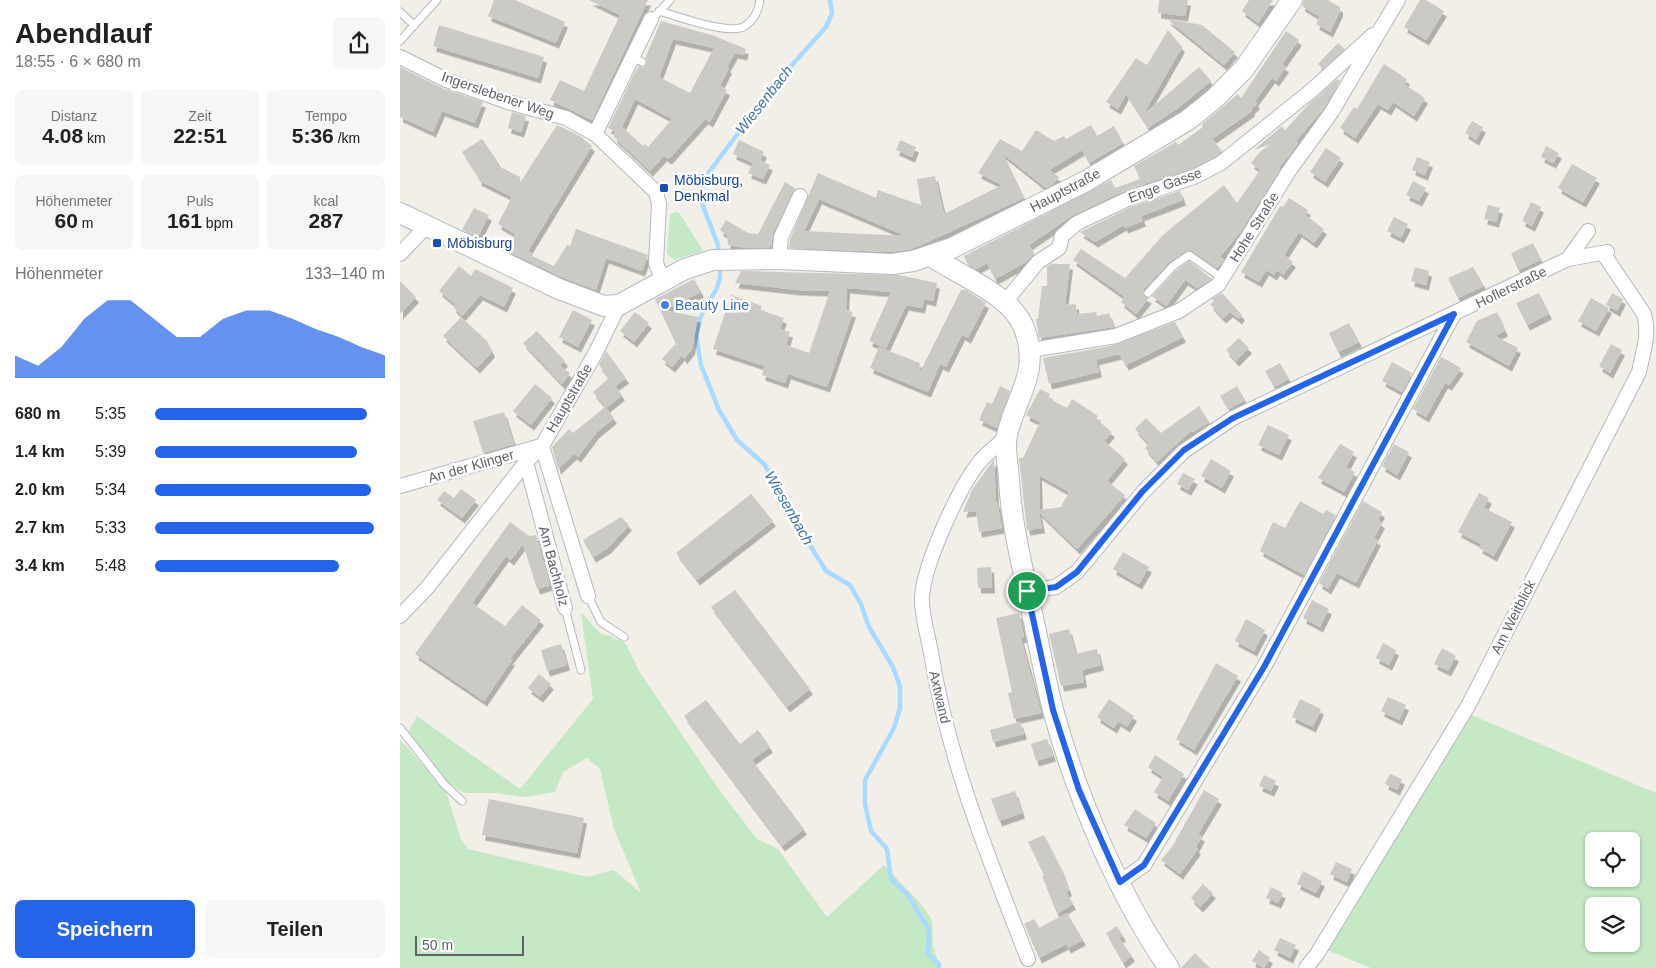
<!DOCTYPE html>
<html lang="de">
<meta charset="utf-8">
<style>
body{margin:0;font-family:Arial,sans-serif;background:#f6f6f6;color:#202124;height:100vh;display:flex;flex-direction:column;font-size:19px;white-space:nowrap}
*{box-sizing:border-box;margin:0}
p{font-size:16px;color:#757577}
.icon{flex:none;width:28px;height:28px;fill:none;stroke:currentColor;stroke-width:2;stroke-linecap:round;stroke-linejoin:round}
.map{position:relative;flex:1;overflow:hidden}
.side{display:flex;flex-direction:column;background:#fff;width:400px}
.side>*{flex:none}
.buttons{position:absolute;left:1185px;top:832px;display:grid;gap:10px}
.buttons a{display:grid;place-items:center;width:55px;height:55px;border-radius:8px;background:#fff;box-shadow:0 1px 4px #0004;font-size:25px}
.scale{position:absolute;left:15px;bottom:12px;width:109px;box-sizing:border-box;padding-left:5px;border:2px solid #5f6368;border-top:0;font-size:14px;line-height:18px;white-space:nowrap;color:#5f6368;-webkit-text-stroke:4px #fff;paint-order:stroke}
.pin{position:absolute;display:grid;place-items:center;width:42px;height:42px;color:#fff;margin:-21px;border:2px solid #fff;border-radius:50%;box-shadow:0 1px 5px #0007}
.round{display:grid;place-items:center;flex:none;width:52px;height:52px;border-radius:8px;background:#f6f6f6}
.summary{display:flex;align-items:center;justify-content:space-between;height:85px;padding:0 15px}
h1{font-size:28px;font-weight:800;line-height:38px}
.metrics{display:grid;grid-template-columns:repeat(3,1fr);gap:8px;height:85px;padding:5px 15px}
.metrics div{display:grid;align-content:center;border-radius:8px;background:#f6f6f6;text-align:center}
.metrics b{font-size:21px;font-weight:800}
.metrics small{font-size:14px;font-weight:400}
.metrics p{font-size:14px}
.chart{height:140px;padding:10px 15px}
.chart p{display:flex;justify-content:space-between}
.chart svg{width:100%;height:90px;margin-top:5px;fill:#2563eb;opacity:.7}
.action{display:flex;gap:10px;margin-top:auto;padding:10px 15px}
.action a{flex:1;height:58px;border-radius:8px;background:#2563eb;color:#fff;font-size:20px;font-weight:800;line-height:58px;text-align:center}
.action a+a{background:#f6f6f6;color:#202124}
ul{padding:0 15px;list-style:none;font-size:16px}
li{display:grid;grid-template-columns:80px 60px 1fr;align-items:center;height:38px}
li i{height:12px;border-radius:6px;background:#2563eb}
main{display:flex;flex:1;min-height:0}
.map>svg:first-child{display:block}
.green{fill:#c5e8c5;fill-rule:evenodd}
.lines{fill:none;stroke-linecap:round;stroke-linejoin:round}
.stream{stroke:#aadaff;stroke-width:4.5}
.building{fill:#cccac5;fill-rule:evenodd;filter:url(#shadow)}
.lane-casing{stroke:#b5b8bc;stroke-width:9}
.street-casing{stroke:#b5b8bc;stroke-width:16}
.secondary-casing{stroke:#b6babf;stroke-width:22}
.lane{stroke:#fff;stroke-width:7}
.street{stroke:#fff;stroke-width:14}
.secondary{stroke:#fff;stroke-width:20}
.route-casing{stroke:#fff;stroke-width:10}
.route{stroke:#2563eb;stroke-width:6}
.transit-dot{fill:#1a4fb4;stroke:#fff;stroke-width:2}
.shop-dot{fill:#3f7fe0;stroke:#fff;stroke-width:2}
.labels{text-anchor:middle;stroke-width:5;stroke-linejoin:round;paint-order:stroke}
.street-label{font-size:14px;fill:#5f6368;stroke:#fff}
.transit-label{font-size:14px;fill:#164399;stroke:#fff;text-anchor:start}
.shop-label{font-size:14px;fill:#366cbe;stroke:#fff;text-anchor:start}
.water-label{font-size:15px;font-style:italic;fill:#4174aa;stroke:#fff}
</style>
<main>
<section class="side">
<div class="summary"><div><h1>Abendlauf</h1><p>18:55 · 6 × 680 m</p></div><a class="round"><svg class="icon" aria-label="share" viewBox="0 0 24 24"><path d="M12 15V3M7 8l5-5 5 5M5 13v7h14v-7"/></svg></a></div>
<div class="metrics">
<div><p>Distanz</p><b>4.08<small> km</small></b></div>
<div><p>Zeit</p><b>22:51</b></div>
<div><p>Tempo</p><b>5:36<small> /km</small></b></div>
</div>
<div class="metrics">
<div><p>Höhenmeter</p><b>60<small> m</small></b></div>
<div><p>Puls</p><b>161<small> bpm</small></b></div>
<div><p>kcal</p><b>287</b></div>
</div>
<div class="chart"><p><span>Höhenmeter</span>133–140 m</p>
<svg viewBox="0 0 160 44" preserveAspectRatio="none"><path d="M0 44V33L10 38L20 29L30 15L40 6L50 6L60 15L70 24L80 24L90 15L100 11L110 11L120 15L130 20L140 24L150 29L160 33V44z"/></svg>
</div>
<ul>
<li><b>680 m</b>5:35<i style="width:92%"></i></li>
<li><b>1.4 km</b>5:39<i style="width:88%"></i></li>
<li><b>2.0 km</b>5:34<i style="width:94%"></i></li>
<li><b>2.7 km</b>5:33<i style="width:95%"></i></li>
<li><b>3.4 km</b>5:48<i style="width:80%"></i></li>
</ul>
<div class="action"><a>Speichern</a><a>Teilen</a></div>
</section>
<div class="map">
<svg width="1256" height="968" viewBox="0 0 1256 968">
<defs>
<filter id="shadow"><feDropShadow dx="3" dy="5.5" stdDeviation="0" flood-color="#0004"/></filter>
</defs>
<rect width="100%" height="100%" fill="#f1efe8"/>
<path class="green" d="M275,212L280,214L303,251L274,260L267,254L270,215Z
M181,612L201,634L211,636L226,644L239,671L320,791L357,839L378,849L427,917L484,865L522,905L532,920L533,946L540,968H0V739L46,792L61,839L68,849L187,877L214,870L241,893L214,829L200,769L187,758L163,772L155,792L124,797L96,793H64L47,782L8,732L17,716L120,789L193,699Z
M1069,714L1256,793V968H971L927,950ZM1194,841H1231V879H1194ZM1194,906H1231V944H1194Z"/>
<g class="lines">
<path class="stream" d="M319,255L318,245L301,201L304,179L374,85L426,27L432,13L430,0
M320,265V277L317,288L300,318L296,335L301,365L319,410L337,440L365,465L382,500L426,571L450,585L461,604L469,627L493,667L500,687V708L494,728L465,780V804L471,831L487,849L491,879L507,894L529,930L528,954L539,964V968"/>
</g>
<path class="building" d="M94,0H115L165,22L156,43L88,16Z
M189,0H248L192,120L150,100L160,80L184,91L220,15Z
M759,0H788L785,16L758,13Z
M849,0H873L858,23L842,11Z
M904,0H928L940,7V11L930,32L916,24L920,17L902,6Z
M1020,0H1026L1044,11L1026,40L1004,27Z
M767,19L802,25L835,52L824,65Z
M261,21L312,35L346,49L344,55L335,53L327,67L329,68L320,86L327,90L310,122L305,119L269,159L264,156L250,171L214,137L215,131L208,128L236,70L239,66L243,67L247,64L245,58ZM273,39L314,48L290,93L259,77ZM235,99L272,119L248,147L245,144L243,146L222,127Z
M39,25L144,57L138,78L33,46Z
M768,30L782,47L743,115L799,67L811,81L778,108L748,128L726,94L718,109L706,102L736,58L747,65Z
M886,31L899,40L882,64L886,67L876,81L872,78L855,101L857,104L851,109L852,111L812,139L822,151L816,156L791,169L726,190L673,215L629,245L634,254L626,262L595,279L587,263L576,269L568,264L564,256L711,180L715,188L740,179L734,166L776,142L778,145L803,127L802,124L838,94L841,98Z
M938,43L945,49L923,69L918,64Z
M984,64L1007,79L1004,84L1025,98L1014,116L993,102L988,110L978,104L955,138L940,128L954,107L957,109Z
M0,67L42,88L83,102L75,123L42,111L33,132L0,117Z
M937,79L940,81L924,108L896,141L898,143L887,158L878,168L880,169L841,231L820,257L824,260L817,268L792,251H786L769,262L744,289L743,295L749,298L736,314L721,302L725,297L673,260L681,249L725,278L764,234L824,185L837,203L860,170L851,163L860,152L871,144L854,150L882,126L885,130L910,103Z
M112,112L126,116L121,132L108,128Z
M1072,121L1083,127L1076,140L1065,133Z
M157,125L180,136L192,146L128,251L133,254L132,256L154,266L167,245L170,246L176,229L248,255L242,271L206,258L196,290L164,278L107,251L115,234L98,224L112,197L78,180L79,178L62,152L82,139L98,162L96,165L120,177V183Z
M691,125L697,136L714,126L723,143L689,163L682,150L649,170L659,177L653,184L646,188L603,154L624,198L512,249L490,252L389,248L390,239L418,173L476,198L478,190L521,205L517,179L535,176L544,214L602,185L578,173L600,139L622,151L636,130L654,141L664,136L666,139ZM419,199L506,236L404,231Z
M339,140L364,152L360,160L370,165L363,179L348,173L353,163L333,154Z
M500,140L516,147L512,157L496,150Z
M1146,146L1159,153L1153,163L1141,157Z
M926,148L941,158L925,182L910,172Z
M1017,157L1030,162L1025,175L1012,170Z
M1172,164L1197,178L1183,202L1158,188Z
M1013,181L1026,188L1019,201L1006,195Z
M385,182L396,189L373,233L371,247L344,248L328,245L327,235L320,230L326,220L348,233L358,234Z
M780,191L783,200L741,216L743,221L725,228L724,225L695,242L680,232L733,206Z
M889,198L908,210L905,215L924,229L914,243L899,232L884,255L893,262L883,275L877,270L874,275L866,270L859,282L841,272L880,206L883,207Z
M1131,202L1141,207L1132,226L1122,221Z
M1088,205L1100,208L1096,222L1084,219Z
M74,208L89,215L78,237L62,230Z
M994,217L1008,224L1001,238L987,231Z
M1133,243L1141,260L1118,270L1111,253Z
M789,261L812,279L797,288L785,280L766,306L752,296L776,270Z
M651,264H670L665,305L676,304L677,314L696,312L697,316L709,313L714,327L639,338L636,319H638L642,286H647V267Z
M59,266L71,276L75,269L113,288L104,307L80,295L62,316L53,307L55,304L39,291Z
M1015,267L1029,271L1026,285L1011,281Z
M1073,267L1084,286L1058,298L1048,278Z
M341,271L499,275L537,283L533,301L524,299L522,308L506,305L486,348L469,341L491,292L447,288L446,310L453,312L427,387L388,374L385,383L362,375L365,366L313,349L331,295L362,306L360,310L384,318L380,329L390,332L386,345L409,353L430,291L397,290L335,283Z
M294,279L301,292L264,310L298,317L292,349L284,359L282,355L272,367L262,359L275,344L277,346L255,299Z
M0,281L16,297L0,314Z
M561,290H566L586,303L568,338L562,335L546,367L540,364L528,392L470,368L479,347L520,363L519,370H521Z
M822,293L842,315L839,319L830,312L823,318L810,304L814,301L812,299Z
M1139,293L1149,314L1127,325L1116,303Z
M1212,293L1223,299L1217,311L1206,305Z
M1191,298L1209,308L1196,331L1178,321Z
M173,310L192,320L178,347L159,337Z
M235,312L249,323L234,342L220,331Z
M1097,312L1105,331L1095,336L1118,348L1109,366L1066,342L1077,321Z
M61,317L87,341L92,352L77,368L43,336Z
M775,322L783,337L726,365L719,354L696,360L699,372L649,384L643,358L711,346Z
M949,323L959,342L938,352L929,333Z
M137,331L165,361L160,366L170,373L162,384L123,343Z
M839,338L849,348L836,361L826,350Z
M1211,344L1222,350L1210,373L1199,366Z
M206,351L226,378L215,386L222,395L206,408L193,392L209,378L199,365Z
M1041,357L1061,368L1049,385L1045,383L1026,417L1013,409Z
M992,362L1012,373L1002,392L982,381Z
M880,363L889,379L874,387L865,371Z
M135,384L152,398L131,425L113,411Z
M600,386L610,391L597,428L579,420L587,402L592,404Z
M837,386L845,400L829,409L820,396Z
M640,389L650,394L648,398L667,408L672,399L698,416L696,419L712,432L704,441L725,459L707,481L725,495L677,549L639,512L642,528L627,530L619,458H623L640,422L626,415ZM639,475L669,492L661,507L640,510Z
M799,406L809,422L793,432L792,430L757,462L745,448L749,444L735,429L746,418L761,433Z
M205,407L214,418L196,433L178,457L174,454L158,469L152,447L169,429L173,433Z
M104,412L114,444L83,453L73,421Z
M868,425L889,435L879,455L858,445Z
M940,444L954,452L946,467L955,472L944,492L918,478Z
M994,444L1009,452L997,475L982,466Z
M594,459L596,502H597L602,528L579,532L576,511L563,512L572,490Z
M811,459L831,471L822,488L801,476Z
M783,473L795,479L788,490L777,484Z
M61,489L76,500L62,518L37,500L44,491L54,498Z
M1079,493L1089,498L1084,508L1112,522L1094,556L1079,548L1081,544L1058,532Z
M351,494L373,521L297,580L276,553Z
M900,501L923,514L926,510L936,515L904,575L860,551L873,522L885,528Z
M963,501L982,512L978,520L982,523L974,538L978,540L956,583L937,573L928,589L919,583Z
M221,517L229,525L208,548L193,557L183,540Z
M110,522L129,536L136,535L150,585L137,589L123,544L111,560L106,556L72,603L105,626L122,605L141,620L109,660L113,659L84,701L15,654Z
M723,552L749,567L739,584L713,569Z
M591,567L592,588H578L577,568Z
M335,590L410,689L387,707L311,607Z
M912,600L929,609L920,627L903,618Z
M619,613L624,637L621,638L641,713L614,719L608,693L612,692L596,618Z
M846,619L865,630L854,651L835,641Z
M669,629L676,654L697,649L701,665L682,670L684,682L661,686L649,634Z
M983,643L996,650L989,665L976,658Z
M161,644L167,665L147,671L141,650Z
M1042,648L1056,656L1048,671L1034,664Z
M816,663L838,676L794,750L776,739Z
M139,674L151,684L140,697L128,688Z
M988,697L1006,705L999,720L981,711Z
M709,699L734,716L727,727L718,721L714,728L697,717Z
M900,699L921,709L913,727L892,717Z
M306,700L340,744L358,730L370,747L352,760L404,829L382,846L284,716Z
M620,722L624,734L593,742L590,730Z
M647,739L653,756L636,761L631,744Z
M755,755L784,774L768,801L754,792L763,777L748,767Z
M990,774L1002,779L997,790L985,784Z
M864,775L876,781L871,791L859,786Z
M804,790L819,799L798,834L802,836L796,847L798,849L780,874L761,860L772,847Z
M615,791L622,813L599,821L591,799Z
M89,799L184,818L177,853L82,835Z
M735,809L756,823L746,838L724,825Z
M644,835L661,869L669,891L666,892L673,904L657,914L642,876L644,875L628,842Z
M936,862L952,869L947,882L930,874Z
M903,871L922,881L916,893L897,884Z
M803,884L813,893L800,907L791,898Z
M871,887L883,893L878,903L866,898Z
M667,913L683,940L668,948L666,944L639,958L624,924L634,919L639,928Z
M717,926L723,936L719,938L732,956L723,963L706,933Z
M880,938L896,945L890,958L874,950Z
M859,950L870,958L864,968L852,961Z
M795,953L810,968H781Z"/>
<g class="lines">
<defs>
<path id="lane" d="M259,11C277,16 330,36 345,26C355,19 358,11 360,0
M0,12L14,25
M257,14L270,0
M0,41L37,0
M233,57L242,62
M748,293L773,266L789,255L822,278
M188,596L201,622L224,637
M165,608L181,670
M0,728L44,784L62,801"/>
<path id="street" d="M0,57L46,80L108,102L166,118L195,134L256,192L259,204L256,263L263,282
M195,134L251,19
M0,254L22,231L23,225
M379,259L381,237L400,196
M1168,259L1188,231
M605,302L638,262L659,248L662,236L677,223L730,198L794,177L821,163L911,91L973,35
M631,350L716,336L779,311L818,285L889,171L931,113L998,0
M607,436C599,444 590,451 582,459C560,484 524,564 522,597C521,614 528,635 531,653C548,759 589,859 628,959
M142,446L188,596
M126,462L165,608
M0,486L141,446
M627,591L656,587L677,572L743,492L784,451L833,418L1168,259L1207,252
M0,616L27,588L126,462L142,446L195,354L219,305
M720,882L744,865L864,667L1054,314
M906,968L917,954L1068,706L1239,372C1243,352 1250,334 1244,314L1203,253"/>
<path id="secondary" d="M0,213L159,289L204,306L219,305L285,269L313,260L379,259L492,264L513,261L552,248L686,181L788,120L814,99L844,69L892,0
M531,256C558,275 612,295 624,328C641,373 616,395 607,435C604,448 608,465 609,479C611,523 623,569 632,613C639,645 645,678 653,710C677,797 718,894 769,968"/>
</defs>
<use href="#lane" class="lane-casing"/>
<use href="#street" class="street-casing"/>
<use href="#secondary" class="secondary-casing"/>
<use href="#lane" class="lane"/>
<use href="#street" class="street"/>
<use href="#secondary" class="secondary"/>
</g>
<g class="lines">
<defs>
<path id="route" d="M1054,314L864,667L744,865L720,882L679,790L653,710L627,591L656,587L677,572L742,492L784,450L833,418Z"/>
</defs>
<use href="#route" class="route-casing"/>
<use href="#route" class="route"/>
</g>
<g class="transit-dot">
<rect x="259" y="183" width="10" height="10" rx="2.5"/>
<rect x="32" y="238" width="10" height="10" rx="2.5"/>
</g>
<circle class="shop-dot" cx="265" cy="305" r="5"/>
<g class="labels">
<g class="street-label">
<text transform="translate(98 95) rotate(19)" y="5">Ingerslebener Weg</text>
<text transform="translate(765 185) rotate(-20)" y="5">Enge Gasse</text>
<text transform="translate(665 190) rotate(-28)" y="5">Hauptstraße</text>
<text transform="translate(854 227) rotate(-58)" y="5">Hohe Straße</text>
<text transform="translate(1111 287) rotate(-26)" y="5">Hoflerstraße</text>
<text transform="translate(169 398) rotate(-60)" y="5">Hauptstraße</text>
<text transform="translate(71 466) rotate(-16)" y="5">An der Klinger</text>
<text transform="translate(154 566) rotate(75)" y="5">Am Bachholz</text>
<text transform="translate(1113 617) rotate(-63)" y="5">Am Weitblick</text>
<text transform="translate(540 697) rotate(77)" y="5">Axtwand</text>
</g>
<g class="transit-label">
<text x="274" y="185">Möbisburg,<tspan x="274" dy="16">Denkmal</tspan></text>
<text x="47" y="248">Möbisburg</text>
</g>
<g class="shop-label">
<text x="275" y="310">Beauty Line</text>
</g>
<g class="water-label">
<text transform="translate(364 100) rotate(-52)" y="5">Wiesenbach</text>
<text transform="translate(389 508) rotate(60)" y="5">Wiesenbach</text>
</g>
</g>
</svg>
<div class="buttons">
<a><svg class="icon" aria-label="locate" viewBox="0 0 24 24"><circle cx="12" cy="12" r="6"/><path d="M12 2v4M12 18v4M2 12h4M18 12h4"/></svg></a>
<a><svg class="icon" aria-label="layers" viewBox="0 0 24 24"><path d="M12 4l9 5-9 5-9-5zM3 14l9 5 9-5"/></svg></a>
</div>
<div class="scale">50 m</div>
<div class="pin" style="left:627px;top:591px;background:#1e9e55"><svg class="icon" aria-label="arrive" viewBox="0 0 24 24"><path d="M6 21V4h12l-3 4 3 4H6"/></svg></div>
</div>
</main>
